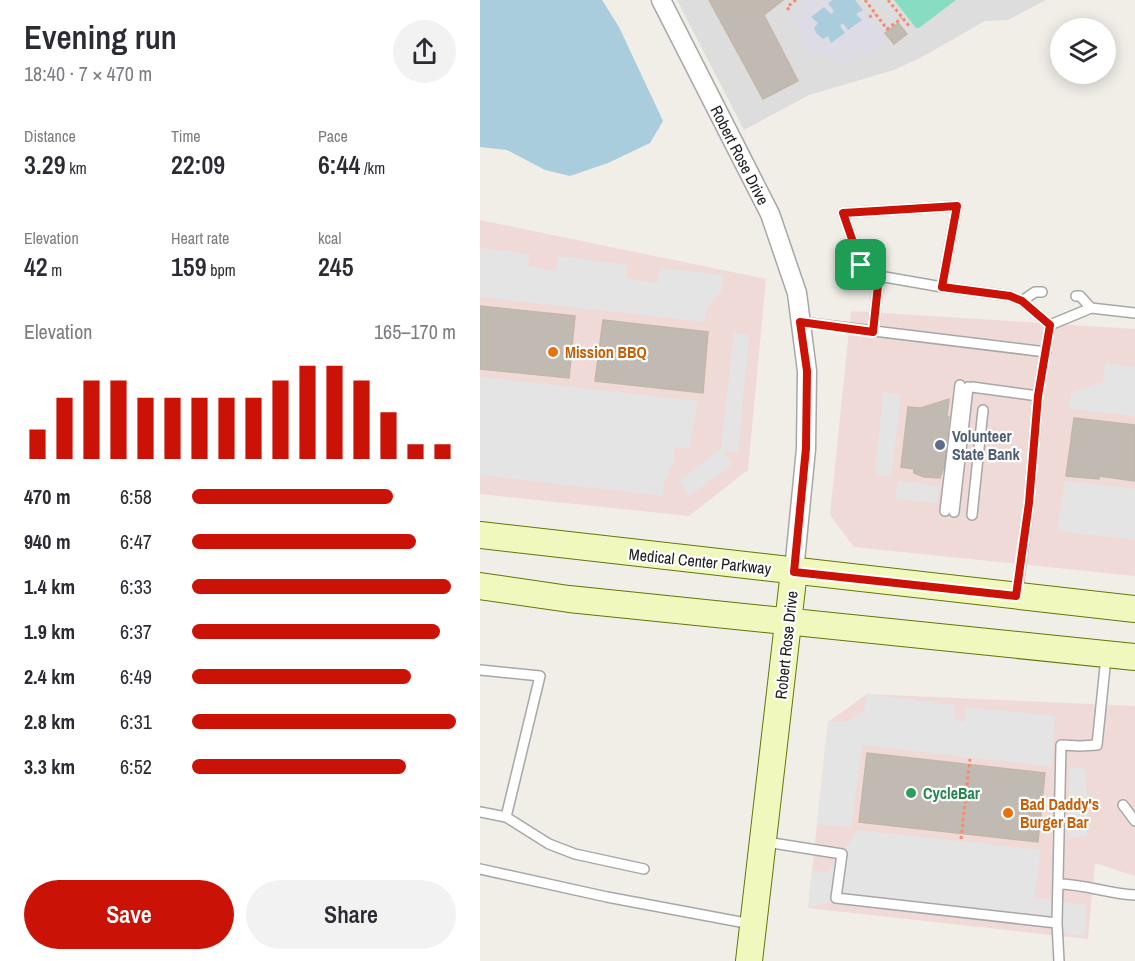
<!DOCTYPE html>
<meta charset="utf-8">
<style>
body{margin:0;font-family:"Archivo Narrow",sans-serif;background:#f2f2f3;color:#2b2b33;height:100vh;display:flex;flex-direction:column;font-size:22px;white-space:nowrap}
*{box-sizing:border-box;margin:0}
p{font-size:20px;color:#7c7c81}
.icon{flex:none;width:33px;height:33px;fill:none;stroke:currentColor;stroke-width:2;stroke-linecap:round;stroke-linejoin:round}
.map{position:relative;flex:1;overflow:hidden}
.panel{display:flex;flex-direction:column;background:#fff;width:480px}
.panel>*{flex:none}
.buttons{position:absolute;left:570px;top:18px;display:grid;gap:12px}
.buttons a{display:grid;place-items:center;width:66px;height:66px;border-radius:50%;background:#fff;box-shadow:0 3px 15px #0003;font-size:30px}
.pin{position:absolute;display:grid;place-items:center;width:51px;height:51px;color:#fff;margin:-26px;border-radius:12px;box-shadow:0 3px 9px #0006}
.round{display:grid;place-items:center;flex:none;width:63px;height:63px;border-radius:32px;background:#f2f2f3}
.headline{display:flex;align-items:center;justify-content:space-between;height:102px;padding:0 24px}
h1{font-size:33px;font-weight:600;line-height:45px}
.stats{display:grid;grid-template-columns:repeat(3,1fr);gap:9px;height:102px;padding:6px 24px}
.stats div{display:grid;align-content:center}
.stats b{font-size:26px;font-weight:600}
.stats small{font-size:16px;font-weight:400}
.stats p{font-size:16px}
.chart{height:168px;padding:12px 24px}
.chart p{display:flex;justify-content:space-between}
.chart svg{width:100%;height:108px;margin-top:6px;stroke:#ca1306;stroke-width:6}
.primary-button{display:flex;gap:12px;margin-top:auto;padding:12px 24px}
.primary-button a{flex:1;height:69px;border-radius:36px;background:#ca1306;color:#fff;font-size:24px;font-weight:600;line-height:69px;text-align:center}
.primary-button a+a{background:#f2f2f3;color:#2b2b33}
ul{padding:0 24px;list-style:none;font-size:20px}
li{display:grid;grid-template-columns:96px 72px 1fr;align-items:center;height:45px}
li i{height:15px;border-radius:8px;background:#ca1306}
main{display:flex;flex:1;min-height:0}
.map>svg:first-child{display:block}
.residential{fill:#dedddd}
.commercial{fill:#f0dad7}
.pitch{fill:#87ddc2}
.parking{fill:#e4e4e4}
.plaza{fill:#dcdbe6}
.water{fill:#a9cddc}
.building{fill:#c1bab3;stroke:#c2b6a9;stroke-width:1.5}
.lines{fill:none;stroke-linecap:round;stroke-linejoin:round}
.lane-casing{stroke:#a7a7a7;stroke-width:12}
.street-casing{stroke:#a7a7a7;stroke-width:21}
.secondary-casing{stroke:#627608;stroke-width:28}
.path{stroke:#f68972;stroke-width:3;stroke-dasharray:3 3;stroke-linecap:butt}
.lane{stroke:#fff;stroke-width:9}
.street{stroke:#fff;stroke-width:18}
.secondary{stroke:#f1f8bd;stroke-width:26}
.route-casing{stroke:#fff;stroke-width:12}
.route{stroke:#ca1306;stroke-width:8}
.food-dot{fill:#e8710a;stroke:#fff;stroke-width:2}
.service-dot{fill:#5c6f8a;stroke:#fff;stroke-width:2}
.leisure-dot{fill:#2e9e5b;stroke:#fff;stroke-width:2}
.labels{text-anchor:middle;stroke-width:4.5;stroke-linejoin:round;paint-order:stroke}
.street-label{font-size:16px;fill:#202020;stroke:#fff}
.food-label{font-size:16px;font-weight:bold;fill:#c56008;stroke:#fff;text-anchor:start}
.service-label{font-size:16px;font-weight:bold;fill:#4e5e75;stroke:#fff;text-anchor:start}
.leisure-label{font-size:16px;font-weight:bold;fill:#27864d;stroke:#fff;text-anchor:start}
</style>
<main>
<section class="panel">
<div class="headline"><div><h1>Evening run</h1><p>18:40 · 7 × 470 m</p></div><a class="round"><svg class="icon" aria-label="share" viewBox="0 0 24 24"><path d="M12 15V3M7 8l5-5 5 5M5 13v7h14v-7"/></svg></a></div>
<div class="stats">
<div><p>Distance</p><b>3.29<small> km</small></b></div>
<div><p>Time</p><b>22:09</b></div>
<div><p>Pace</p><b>6:44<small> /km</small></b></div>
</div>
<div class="stats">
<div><p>Elevation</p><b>42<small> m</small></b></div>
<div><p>Heart rate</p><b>159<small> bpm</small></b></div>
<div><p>kcal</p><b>245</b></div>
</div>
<div class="chart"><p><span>Elevation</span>165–170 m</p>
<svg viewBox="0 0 160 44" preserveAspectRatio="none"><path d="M5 44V32M15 44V19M25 44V12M35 44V12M45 44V19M55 44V19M65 44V19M75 44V19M85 44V19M95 44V12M105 44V6M115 44V6M125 44V12M135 44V25M145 44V38M155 44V38"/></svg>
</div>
<ul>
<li><b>470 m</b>6:58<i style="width:76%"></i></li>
<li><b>940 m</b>6:47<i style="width:85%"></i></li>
<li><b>1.4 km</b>6:33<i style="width:98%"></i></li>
<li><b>1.9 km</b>6:37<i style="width:94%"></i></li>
<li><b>2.4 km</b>6:49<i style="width:83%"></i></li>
<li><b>2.8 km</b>6:31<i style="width:100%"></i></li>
<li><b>3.3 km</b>6:52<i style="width:81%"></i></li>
</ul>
<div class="primary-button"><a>Save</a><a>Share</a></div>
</section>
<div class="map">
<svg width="655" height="961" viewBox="0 0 655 961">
<rect width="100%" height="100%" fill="#f0eee7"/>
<path class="residential" d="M197,0H566L528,20L505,21L442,57L414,70L329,95L264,130Z"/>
<path class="commercial" d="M0,220L286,279L268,470L209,516L0,494Z
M371,311L655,329V576L374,547L350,515Z
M387,694L655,706V876L615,863L608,939L328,908L348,722Z"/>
<path class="pitch" d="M414,0H476L439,28H436Z"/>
<path class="parking" d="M0,248L50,254L47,266L76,271L78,256L148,265L146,278L178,283L180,268L243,275L241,292L226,309L225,322L0,297Z
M254,332L269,335L258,453L243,451L252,464L210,496L199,481L241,449Z
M625,363L655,367V416L589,409L591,392L623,382Z
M0,377L218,401L209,449L194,447V462L184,483L183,496L0,475Z
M403,392L421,395L411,477L395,475Z
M418,481L459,486L457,503L415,499Z
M585,481L655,489V540L577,531Z
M387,694L475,705V717L480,722L485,721L486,707L575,716L572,767L382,745L371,828L337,824L348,722H368L384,711Z
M590,767L606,769L607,836L588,838Z
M378,830L561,850L554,898L606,905L605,935H589L559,915L378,895L328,908L332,871L348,872Z"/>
<path class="plaza" d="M325,0H335L339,4L341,2L339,0H353L349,3L354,11L336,20L338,23L336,33L345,38L348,36L352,43L359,26L378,18L375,14L383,10L375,0L395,25L388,31L397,26L406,38L398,45L389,35L387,37L395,47L386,54L376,41L384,34L370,44L374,43L381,52L372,59L365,50L367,46L359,52L360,54L363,52L370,61L361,67L354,58L356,55L351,59L347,55L338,56L339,50H337L335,55L325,48L319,39L316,32L322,29L307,12L311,9L323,22L325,21L315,7Z"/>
<path class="water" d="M0,0H122L139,27L183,121L170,143L128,163L90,176L65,170L27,150L0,147Z
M353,0H375L383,10L376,14L382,20L368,30L363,23L360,26L365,33L351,43L348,36L343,39L336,33L334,28L338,23L331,17L344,7L351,14L354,11L348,3Z"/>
<path class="building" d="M229,0H303L284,15L318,81L283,99Z
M418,23L427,34L414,44L405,33Z
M0,306L95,316L89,378L0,369Z
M123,320L228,332L223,393L115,381Z
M469,399L467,417H469L464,466L460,478L444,477L434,473V469L421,467L428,407L441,408Z
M594,418L655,425V481L619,476V479L586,476Z
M387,753L565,773L558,842L379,822Z"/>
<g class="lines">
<defs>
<path id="lane" d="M462,287L530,296L542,301L570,325L611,308L655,313
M596,296H600L611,308
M542,301L555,292H562
M320,322L566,352
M393,332L399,276L381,265L363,213L477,206L462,287L399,276
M492,387L558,396L570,325
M465,511L480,385
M474,512L488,387
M492,515L503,410
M537,593L549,503L558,396
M0,670L60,676L26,817
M643,805L655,821
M0,812L26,817L69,844L95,854L164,869
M286,842L362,854L356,898L577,923
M0,869L127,897L271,924
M578,884C605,884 629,894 655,895
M579,961L577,923L581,745L600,746L617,745L626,657"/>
<path id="street" d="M181,0L290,214L317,293L327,371L326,449L314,571"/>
<path id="secondary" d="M0,535L655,609
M0,586L89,599L655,657
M269,961L314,571"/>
</defs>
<use href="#lane" class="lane-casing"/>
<use href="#street" class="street-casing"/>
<use href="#secondary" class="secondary-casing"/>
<path class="path" d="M385,0L407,29L422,18
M408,0L430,27
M309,10L307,7L316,0
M389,17L395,14
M481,839L490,759"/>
<use href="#lane" class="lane"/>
<use href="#street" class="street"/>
<use href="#secondary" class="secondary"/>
</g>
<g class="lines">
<defs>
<path id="route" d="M477,206L462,287L530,296L542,301L570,325L558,396L549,503L536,596L314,572L326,448L327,371L320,322L393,332L399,276L381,265L363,213Z"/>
</defs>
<use href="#route" class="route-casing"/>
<use href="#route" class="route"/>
</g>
<g class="food-dot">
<circle cx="73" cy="352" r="6"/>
<circle cx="528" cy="813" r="6"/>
</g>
<circle class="service-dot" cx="460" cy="445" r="6"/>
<circle class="leisure-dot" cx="431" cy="793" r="6"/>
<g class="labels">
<g class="street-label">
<text transform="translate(260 155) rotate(63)" y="6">Robert Rose Drive</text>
<text transform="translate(220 561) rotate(6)" y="6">Medical Center Parkway</text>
<text transform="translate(306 645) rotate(-84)" y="6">Robert Rose Drive</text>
</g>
<g class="food-label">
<text x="85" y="358">Mission BBQ</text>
<text x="540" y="810">Bad Daddy's<tspan x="540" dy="18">Burger Bar</tspan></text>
</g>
<g class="service-label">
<text x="472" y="442">Volunteer<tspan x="472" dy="18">State Bank</tspan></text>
</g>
<g class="leisure-label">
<text x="443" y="799">CycleBar</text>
</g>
</g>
</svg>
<div class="buttons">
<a><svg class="icon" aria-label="layers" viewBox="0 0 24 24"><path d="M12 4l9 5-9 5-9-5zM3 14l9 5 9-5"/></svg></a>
</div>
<div class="pin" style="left:381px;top:265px;background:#1e9e55"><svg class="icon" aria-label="arrive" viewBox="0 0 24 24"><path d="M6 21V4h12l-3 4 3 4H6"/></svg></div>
</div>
</main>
